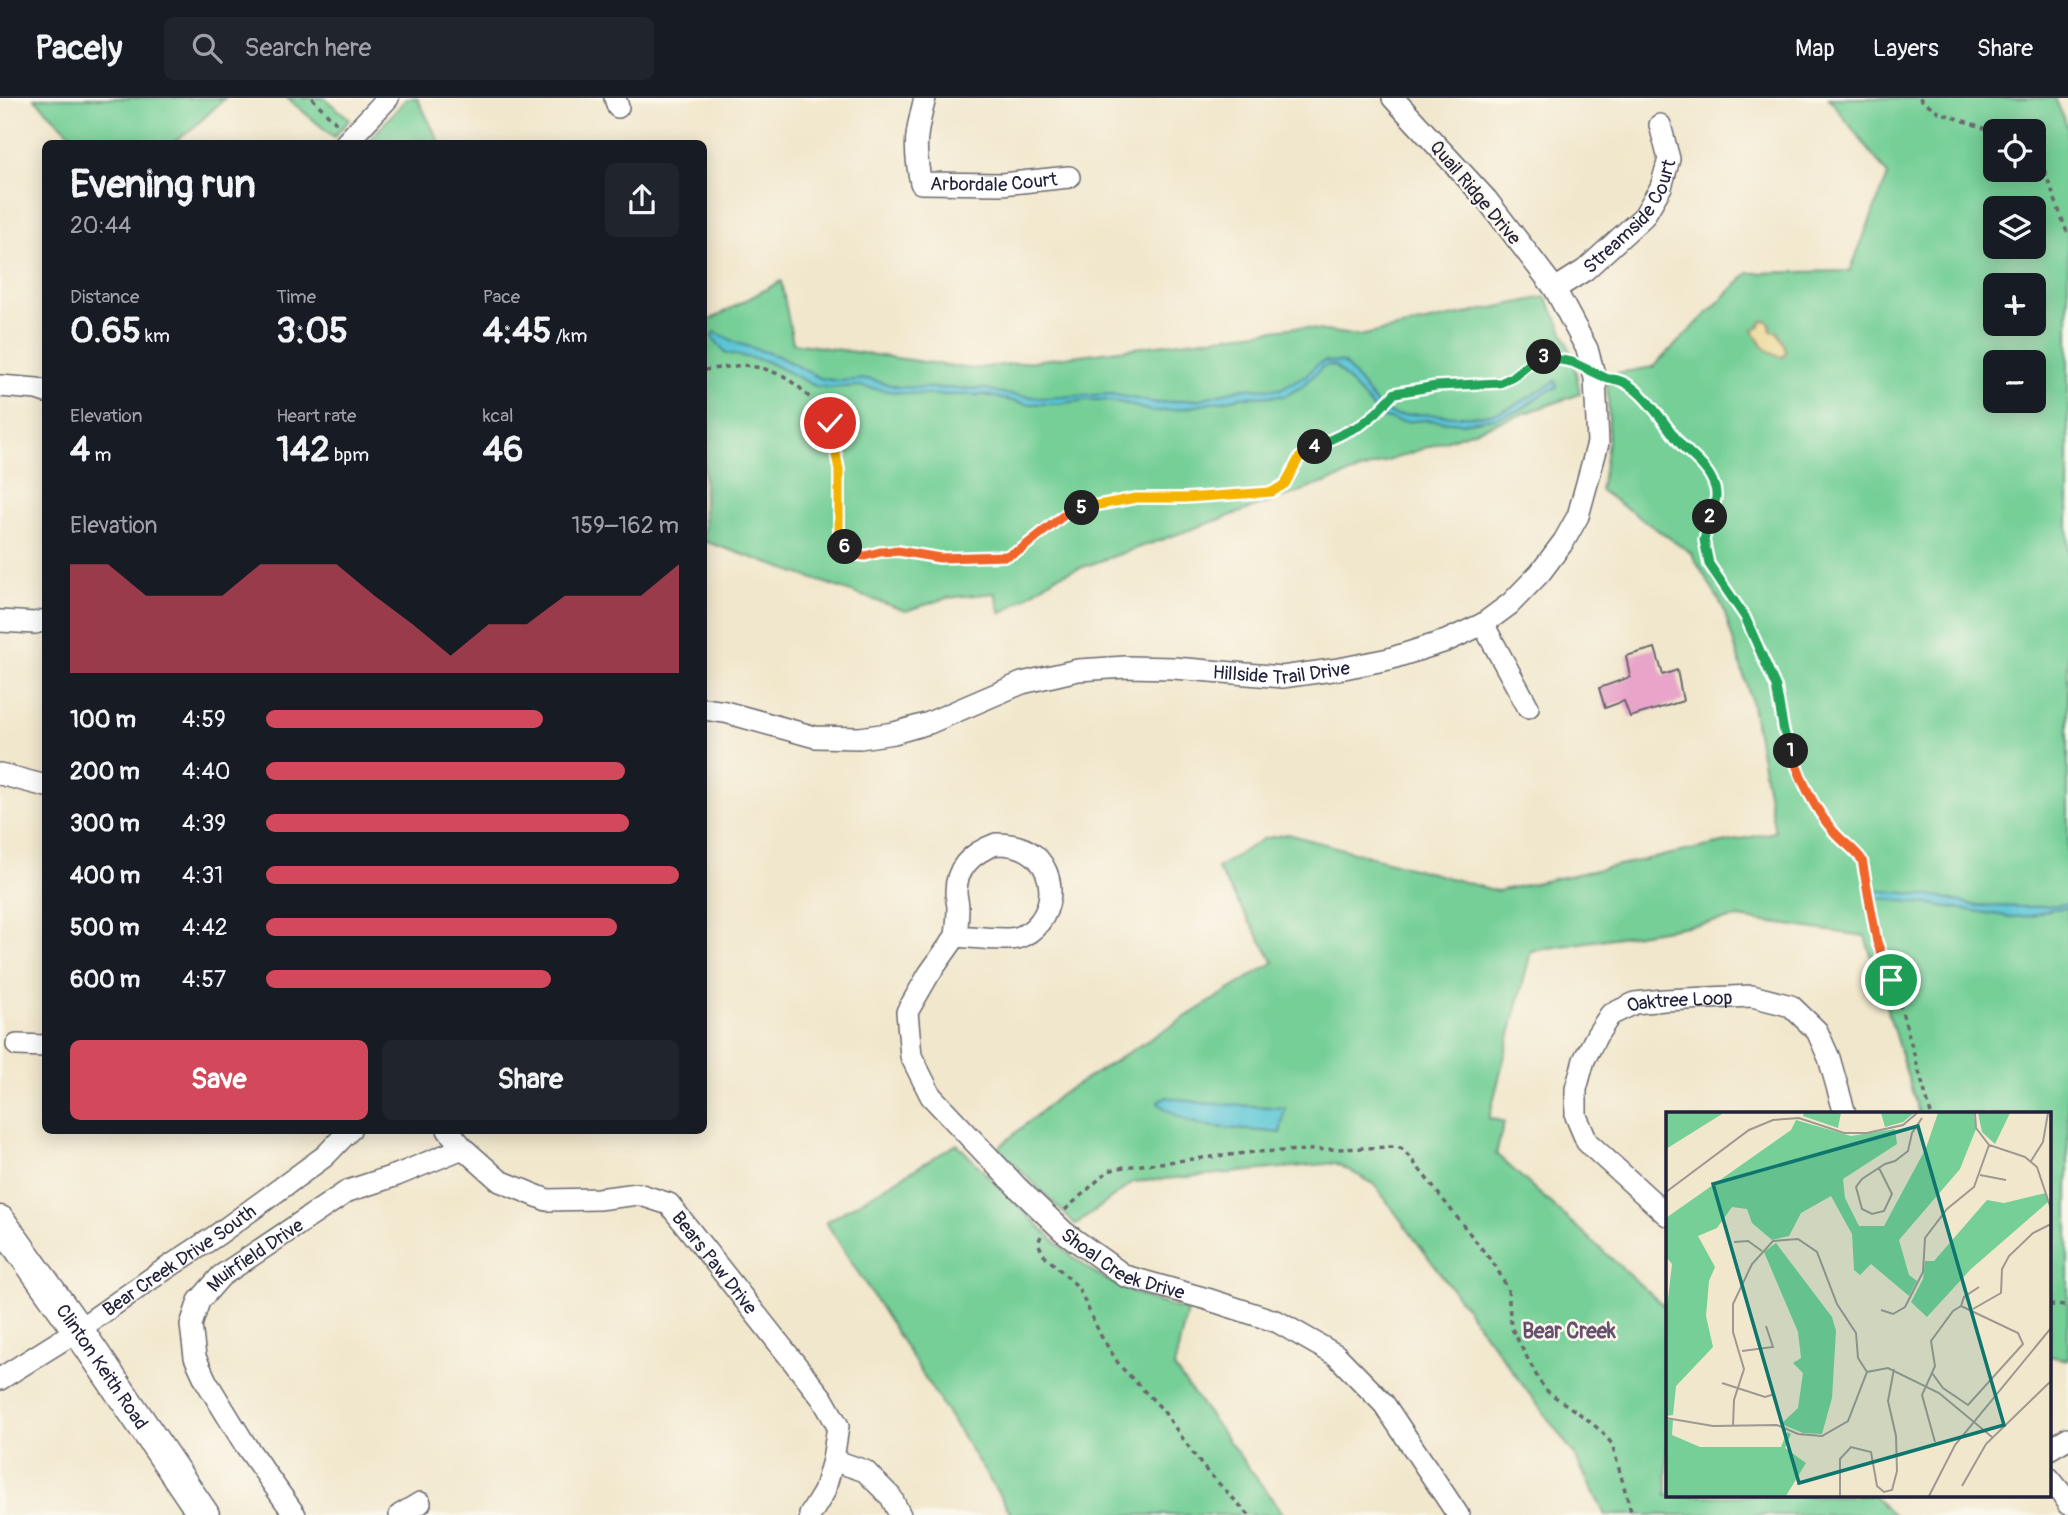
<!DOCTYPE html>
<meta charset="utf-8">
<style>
body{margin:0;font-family:Pangolin,sans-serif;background:#20242c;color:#f1f3f6;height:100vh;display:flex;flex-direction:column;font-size:26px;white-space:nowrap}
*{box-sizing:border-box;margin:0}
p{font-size:23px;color:#9ea1a6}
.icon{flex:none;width:38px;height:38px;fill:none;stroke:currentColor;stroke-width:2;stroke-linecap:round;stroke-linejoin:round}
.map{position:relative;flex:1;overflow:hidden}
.drawer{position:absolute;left:42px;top:42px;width:665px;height:994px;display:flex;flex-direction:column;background:#171b24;border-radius:10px;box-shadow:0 4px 18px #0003}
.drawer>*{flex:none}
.buttons{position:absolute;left:1983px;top:21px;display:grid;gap:14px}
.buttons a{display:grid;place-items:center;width:63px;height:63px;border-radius:10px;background:#171b24;box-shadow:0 4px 18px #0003;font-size:35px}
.pin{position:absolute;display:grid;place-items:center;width:60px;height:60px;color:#fff;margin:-30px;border:4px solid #fff;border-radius:50%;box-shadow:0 2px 7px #0007}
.km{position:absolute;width:35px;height:35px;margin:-18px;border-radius:50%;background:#222;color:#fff;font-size:19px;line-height:35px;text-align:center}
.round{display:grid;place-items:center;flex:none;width:74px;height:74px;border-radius:10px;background:#20242c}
.head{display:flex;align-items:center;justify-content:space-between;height:119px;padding:0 28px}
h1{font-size:38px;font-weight:700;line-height:52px}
.figures{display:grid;grid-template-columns:repeat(3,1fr);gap:10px;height:119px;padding:7px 28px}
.figures div{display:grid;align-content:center}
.figures b{font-size:35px;font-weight:700}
.figures small{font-size:19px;font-weight:400}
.figures p{font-size:19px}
.chart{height:196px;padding:14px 28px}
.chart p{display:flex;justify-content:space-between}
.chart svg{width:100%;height:126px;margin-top:7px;fill:#d1495b;opacity:.7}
.action{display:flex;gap:14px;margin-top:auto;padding:14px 28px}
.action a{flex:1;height:80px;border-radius:10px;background:#d1495b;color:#fff;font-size:28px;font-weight:700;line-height:80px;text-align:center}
.action a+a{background:#20242c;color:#f1f3f6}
ul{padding:0 28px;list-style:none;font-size:23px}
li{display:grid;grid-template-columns:112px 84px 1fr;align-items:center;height:52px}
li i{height:18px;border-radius:9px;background:#d1495b}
header{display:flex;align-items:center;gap:42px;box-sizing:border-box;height:98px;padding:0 35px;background:#171b24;border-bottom:2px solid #363941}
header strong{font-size:33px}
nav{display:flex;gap:38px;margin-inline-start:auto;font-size:24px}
.search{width:490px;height:63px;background:#20242c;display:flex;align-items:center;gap:18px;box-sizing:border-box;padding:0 24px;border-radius:10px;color:#9ea1a6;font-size:26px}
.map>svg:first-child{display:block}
.green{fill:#75cf96;stroke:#4c7868;stroke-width:2;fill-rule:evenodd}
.sand{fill:#eeda9e;stroke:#887e6c;stroke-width:2}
.water{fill:#5bc6d5;stroke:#3e7488;stroke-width:2}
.building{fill:#e8a4c9}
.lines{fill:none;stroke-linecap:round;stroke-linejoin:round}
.minor-casing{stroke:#6a676e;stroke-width:24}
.secondary-casing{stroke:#6a676e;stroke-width:33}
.path{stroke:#6a676e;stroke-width:3.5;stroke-dasharray:5 5;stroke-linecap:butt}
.minor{stroke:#fff;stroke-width:21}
.secondary{stroke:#fff;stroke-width:30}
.split-1-casing{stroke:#fff;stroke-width:14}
.split-2-casing{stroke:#fff;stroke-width:14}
.split-3-casing{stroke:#fff;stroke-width:14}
.split-4-casing{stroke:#fff;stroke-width:14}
.split-5-casing{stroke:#fff;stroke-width:14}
.split-6-casing{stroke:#fff;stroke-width:14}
.split-7-casing{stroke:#fff;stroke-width:14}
.split-1{stroke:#f0652b;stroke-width:9}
.split-2{stroke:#22a559;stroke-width:9}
.split-3{stroke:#22a559;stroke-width:9}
.split-4{stroke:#22a559;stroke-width:9}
.split-5{stroke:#f5b400;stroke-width:9}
.split-6{stroke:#f0652b;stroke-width:9}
.split-7{stroke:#f5b400;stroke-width:9}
.labels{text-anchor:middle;stroke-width:5;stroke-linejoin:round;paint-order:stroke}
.street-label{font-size:19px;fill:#22223b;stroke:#fbf7ec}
.neighbourhood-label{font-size:21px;font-weight:bold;fill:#67506d;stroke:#fbf7ec}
.inset-road{fill:none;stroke:#9e9892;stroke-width:2}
.view{fill:#0f766e;fill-opacity:0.15;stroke:#0f766e;stroke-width:3.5}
.inset-edge{fill:none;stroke:#22223b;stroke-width:3.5}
</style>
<header>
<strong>Pacely</strong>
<div class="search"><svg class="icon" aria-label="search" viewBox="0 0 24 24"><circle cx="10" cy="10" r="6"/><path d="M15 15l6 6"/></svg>Search here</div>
<nav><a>Map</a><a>Layers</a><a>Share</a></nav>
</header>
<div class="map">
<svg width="2068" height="1417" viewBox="0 0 2068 1417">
<rect width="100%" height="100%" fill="#fbf7ec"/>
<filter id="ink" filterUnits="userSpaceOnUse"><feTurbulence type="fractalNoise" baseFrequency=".0143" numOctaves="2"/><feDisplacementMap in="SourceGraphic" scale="14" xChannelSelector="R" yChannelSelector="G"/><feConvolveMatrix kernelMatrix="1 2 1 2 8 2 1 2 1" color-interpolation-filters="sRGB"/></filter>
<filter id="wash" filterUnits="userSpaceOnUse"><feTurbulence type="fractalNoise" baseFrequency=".00686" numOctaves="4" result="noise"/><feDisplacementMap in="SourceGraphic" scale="28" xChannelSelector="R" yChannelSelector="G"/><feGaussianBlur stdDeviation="1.57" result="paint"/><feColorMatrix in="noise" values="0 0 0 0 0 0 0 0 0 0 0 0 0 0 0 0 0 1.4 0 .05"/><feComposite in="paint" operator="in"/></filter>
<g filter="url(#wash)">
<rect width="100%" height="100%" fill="#f1e7cc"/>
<path class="green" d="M34,0H225L194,29L172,45L81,46Z
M287,0H324L350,21L334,39Z
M407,0H417L440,45H367Z
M1829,0H2055L2068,30V1262L2049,1258V1016H1919L1865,838L1738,820L1531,853L1489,1020L1504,1024L1496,1056L1667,1211V1398H1873L1894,1417H1605L1574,1356L1374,1086L1336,1065L1133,1084L1076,1127L998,1050L1060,997L1274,864L1217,770L1263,741L1288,736L1497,793L1775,734L1751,602L1723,509L1691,455L1600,392C1609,352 1611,319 1606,277L1653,269L1748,175L1850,173L1888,77ZM1995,33H2034V72H1995ZM1995,110H2034V149H1995ZM1995,187H2034V226H1995ZM1995,264H2034V303H1995Z
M781,183L793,245L972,271L1297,229L1359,238L1545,199C1565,232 1574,259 1580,296L1057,478L1001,516L995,495L947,500L906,513L704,443V225Z
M957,1046C979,1069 1002,1092 1025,1114C1050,1139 1076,1165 1107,1182C1133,1196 1159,1205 1187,1213L1174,1270L1284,1417H1012L826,1124Z"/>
<path class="sand" d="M1766,222L1770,226L1771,233L1778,234C1779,242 1785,246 1786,254L1783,259C1769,258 1757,243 1753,231L1759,229L1762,223Z"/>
<path class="water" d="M715,234L737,245L778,258L820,280L838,283L869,281L898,289L986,291L1006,296L1042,300L1111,296L1157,305L1200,301L1244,290L1280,291L1305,278L1316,267L1325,263L1344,265C1357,279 1371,304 1387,314C1396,320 1408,316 1418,316C1449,317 1480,323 1509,310C1526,303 1540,291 1556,283L1557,290L1549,292L1520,312L1496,320L1461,325L1427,322L1402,324L1381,319L1335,268L1328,267L1322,269L1303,288L1285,298L1242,299L1181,311L1153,314L1124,305L1101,302H1086L1057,306H1026L985,297H932L900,295L859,288L830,290L815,288L766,263L726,255L712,239Z
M1874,792L1936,798L1978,808L2034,809L2068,806V810L2052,811L2032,818L2012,819L1929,806L1877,800Z
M1167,999L1201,1005L1285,1010L1280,1035C1236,1028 1195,1037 1158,1005L1159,1002Z"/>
<g id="blocks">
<path class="building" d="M1655,550L1663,577L1677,572L1683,603L1630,619L1624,603L1605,610L1599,590L1630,579L1626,558Z"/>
</g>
</g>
<g filter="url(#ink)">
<use href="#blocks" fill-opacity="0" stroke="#6a676e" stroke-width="2"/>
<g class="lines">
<defs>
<g id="minor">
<path d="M615,0L618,9"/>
<path id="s1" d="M925,0C916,35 913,49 921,85L1002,86L1069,79"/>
<path d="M345,46L388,0"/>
<path id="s2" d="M1555,191L1585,172L1644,118L1661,89L1669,61L1660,27"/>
<path d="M0,288L37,291L46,294"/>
<path d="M0,523L35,525L46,522"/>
<path d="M1483,526L1528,609"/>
<path id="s3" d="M704,611L725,614L815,639L860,640L894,635L929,625L1022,585L1078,572L1126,569L1174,570L1282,579L1339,571L1389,561L1446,543L1483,526L1510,506L1540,475L1564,443L1578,418L1598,345L1595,280L1587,251L1555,191L1487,102L1393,0"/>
<path d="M0,676L46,688"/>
<path d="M996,746C1007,746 1018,747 1028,753C1062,773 1055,828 1017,840C1004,843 972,839 956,838C957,829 958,820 958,810C958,805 956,799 956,794C956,768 974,754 996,746Z"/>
<path id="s4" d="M956,838L929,876L907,914L911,958L931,998L1017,1089L1064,1134L1125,1178L1207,1201L1278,1224L1336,1257L1384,1306L1458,1417"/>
<path d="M17,947L46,948"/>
<path id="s5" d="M448,1032L463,1050L500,1083L547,1102L598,1101L638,1096L669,1106L822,1300L838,1328L833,1362L824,1394L810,1417"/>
<path id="s6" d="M1667,1117L1587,1044L1576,1018V991L1584,962L1597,937L1610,917L1635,905L1664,902L1752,898L1791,908L1817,933L1829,960L1845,1016"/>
<path id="s7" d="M0,1281L78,1232L152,1180L217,1137L325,1058L350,1032"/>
<path d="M2049,1351L2068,1340"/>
<path d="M833,1362L865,1373L891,1399L900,1417"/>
<path d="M2049,1380L2062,1396L2068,1406"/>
<path id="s8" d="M295,1417L244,1345L206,1283L195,1259L191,1227L199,1203L221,1178L348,1093L397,1077L463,1050"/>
<path d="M400,1417L420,1405"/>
</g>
<g id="secondary">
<path id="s9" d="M0,1123L78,1232L204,1417"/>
</g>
</defs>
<use href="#minor" class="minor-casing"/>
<use href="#secondary" class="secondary-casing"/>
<path class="path" d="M312,0L335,24L336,30
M1919,0L1939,14L1995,34
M2034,56L2045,74L2068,137
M704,272L743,267L762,270L784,278L800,290L817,307L830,325L839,372V435L842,447L852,456L865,458L880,454L898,453L940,460L1006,458L1020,452L1068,414L1088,408L1136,400H1185L1272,394L1285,385L1299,360L1320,346L1361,327L1376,315L1395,295L1435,288L1500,285L1513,279L1533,262L1544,259L1573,264
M1612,280L1630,288L1646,302L1661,318L1681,347L1704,369L1714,385L1717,398L1704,442L1709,466L1733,499L1745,519L1776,589L1784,634L1795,665L1817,709L1830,730L1855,752L1862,762L1877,844L1885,862L1903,917L1931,1016
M1065,1112L1108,1073L1124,1069L1255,1054L1391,1049L1401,1050L1412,1062L1496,1169L1508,1191L1511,1229L1540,1284L1548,1294L1587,1321L1602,1334L1612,1346L1632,1417
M1041,1138L1038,1145L1044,1157L1078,1189L1101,1238L1120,1268L1162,1311L1203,1369L1249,1417
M2049,1207L2068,1208"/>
<use href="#minor" class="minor"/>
<use href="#secondary" class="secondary"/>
</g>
</g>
<g class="lines" filter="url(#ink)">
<defs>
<path id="split-1" d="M1791,653C1800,679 1813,708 1830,729C1839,742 1853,749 1862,762L1877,844L1891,882"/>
<path id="split-2" d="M1710,419L1704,442L1709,466L1745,519L1776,589L1784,634L1791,653"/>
<path id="split-3" d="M1544,259L1572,264L1608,281C1638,278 1666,330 1683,349C1694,360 1709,371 1714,387C1719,398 1714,408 1710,419"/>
<path id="split-4" d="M1315,349L1361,327L1376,315L1395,295L1436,288L1500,285L1513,279L1533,262L1544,259"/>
<path id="split-5" d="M1082,410L1136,400H1185L1272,394L1285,386L1299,360L1315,349"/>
<path id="split-6" d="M845,449L852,456L865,458L880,454L898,453L940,460L1006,458L1020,452L1068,414L1082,410"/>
<path id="split-7" d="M830,325L839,372V435L845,449"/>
</defs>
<use href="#split-1" class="split-1-casing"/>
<use href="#split-2" class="split-2-casing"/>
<use href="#split-3" class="split-3-casing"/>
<use href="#split-4" class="split-4-casing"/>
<use href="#split-5" class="split-5-casing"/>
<use href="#split-6" class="split-6-casing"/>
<use href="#split-7" class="split-7-casing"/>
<use href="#split-1" class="split-1"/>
<use href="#split-2" class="split-2"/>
<use href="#split-3" class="split-3"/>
<use href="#split-4" class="split-4"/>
<use href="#split-5" class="split-5"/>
<use href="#split-6" class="split-6"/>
<use href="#split-7" class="split-7"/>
</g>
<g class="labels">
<g class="street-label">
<text dy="7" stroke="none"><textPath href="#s1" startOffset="159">Arbordale Court</textPath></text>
<text transform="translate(1476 94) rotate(50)" y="7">Quail Ridge Drive</text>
<text dy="7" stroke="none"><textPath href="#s2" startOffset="107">Streamside Court</textPath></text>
<text dy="7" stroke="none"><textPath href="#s3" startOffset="593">Hillside Trail Drive</textPath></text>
<text dy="7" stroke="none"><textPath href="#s6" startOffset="318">Oaktree Loop</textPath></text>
<text dy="7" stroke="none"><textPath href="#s8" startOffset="318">Muirfield Drive</textPath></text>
<text dy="7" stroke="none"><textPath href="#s7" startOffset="215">Bear Creek Drive South</textPath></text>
<text dy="7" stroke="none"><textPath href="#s4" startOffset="438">Shoal Creek Drive</textPath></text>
<text dy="7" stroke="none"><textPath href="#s5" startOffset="322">Bears Paw Drive</textPath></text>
<text dy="7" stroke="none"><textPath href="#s9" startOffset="178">Clinton Keith Road</textPath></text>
</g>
<g class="neighbourhood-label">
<text x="1569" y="1240">Bear Creek</text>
</g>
</g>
<g transform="translate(1666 1014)">
<rect width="385" height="385" fill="#f1e7cc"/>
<path d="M0,1H56V2L0,37ZM138,1H175L172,16L137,4ZM215,1H248L237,10L219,15ZM272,1H308L310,17L294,57L233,128L243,163L251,169L243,184L205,152L194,163L188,158L186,122L165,84L135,101L123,124L106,128L86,111L81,97L66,95L51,116L32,124L49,155L43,169L40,204L47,235L10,274L7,303L0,304V205L6,152L0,145V106L125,18L130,8L185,24L229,17L231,32L177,67L179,86L193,114H218L260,36ZM312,1H344L329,32L316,20ZM380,81L382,90L305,157L261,205L245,190L257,167L259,149H268L321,88L338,91ZM110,131L166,205L170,219L166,286L156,322L137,321L115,312L132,296L137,261L127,251L135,246L132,220L98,140ZM7,307L6,323L34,335H115L121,320L125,322L119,336L140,351L120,384H0V308Z" fill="#75cf96"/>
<path class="inset-road" d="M309,1L310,16L323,33L359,45L371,55L385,97M365,49L377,30L382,1M213,56L226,82L218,99L206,102L196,97L190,75L196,67L219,52L229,49L242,39L246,21L256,6M314,63L340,68M0,80L83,18L107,8L133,6L178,21H201L237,13L251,1M68,130L82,129L96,139M295,194L298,185L313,175M307,197L335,181L336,157L343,144L367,121L385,112M215,198L227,202L239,195L257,160L259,126L281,97L308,75L323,33M76,239L107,235L100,214M266,261L277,276L302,293L357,232L352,221L295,194M56,271L99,285L109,282M0,306L47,314L111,313L132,322L156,324L182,309L201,260L222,256L273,281L326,325M67,314L68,288L78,257L67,220V192L86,152L107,129L132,127L151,140L171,192L190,221L192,246L201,260M269,330L256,283L269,254L265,229L287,199L295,194M296,374L320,332L385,269M174,384V347L185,335L205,340L211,374L218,380L226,378L231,359L230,324L222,289L228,257M263,384L289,333L385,216"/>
<path class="view" d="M252,14L338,313L133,371L47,72Z"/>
<rect width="385" height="385" class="inset-edge"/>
</g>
</svg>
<div class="buttons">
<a><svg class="icon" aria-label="locate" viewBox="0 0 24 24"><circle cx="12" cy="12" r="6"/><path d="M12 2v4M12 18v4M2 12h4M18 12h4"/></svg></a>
<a><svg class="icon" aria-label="layers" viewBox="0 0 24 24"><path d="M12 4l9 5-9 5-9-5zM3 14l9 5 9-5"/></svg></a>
<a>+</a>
<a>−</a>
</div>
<div class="pin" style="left:1891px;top:882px;background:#1e9e55"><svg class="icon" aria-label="arrive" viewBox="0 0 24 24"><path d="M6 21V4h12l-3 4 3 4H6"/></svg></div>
<div class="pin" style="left:830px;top:325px;background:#d93025"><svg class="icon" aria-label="check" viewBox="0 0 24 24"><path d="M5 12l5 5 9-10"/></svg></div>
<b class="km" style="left:1791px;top:653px">1</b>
<b class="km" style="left:1710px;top:419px">2</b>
<b class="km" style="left:1544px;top:259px">3</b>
<b class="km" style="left:1315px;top:349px">4</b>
<b class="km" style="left:1082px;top:410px">5</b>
<b class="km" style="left:845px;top:449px">6</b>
<section class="drawer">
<div class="head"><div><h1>Evening run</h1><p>20:44</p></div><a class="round"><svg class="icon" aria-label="share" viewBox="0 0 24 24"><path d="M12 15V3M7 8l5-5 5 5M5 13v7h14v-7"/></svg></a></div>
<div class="figures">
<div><p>Distance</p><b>0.65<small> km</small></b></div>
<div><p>Time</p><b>3:05</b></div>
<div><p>Pace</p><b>4:45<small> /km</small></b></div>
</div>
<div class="figures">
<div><p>Elevation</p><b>4<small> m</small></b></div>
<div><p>Heart rate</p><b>142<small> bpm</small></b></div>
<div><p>kcal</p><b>46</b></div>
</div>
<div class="chart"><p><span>Elevation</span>159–162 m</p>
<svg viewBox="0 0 160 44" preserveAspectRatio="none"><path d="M0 44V6L10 6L20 17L30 17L40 17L50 6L60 6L70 6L80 17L90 27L100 38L110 27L120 27L130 17L140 17L150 17L160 6V44z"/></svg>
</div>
<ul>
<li><b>100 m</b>4:59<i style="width:67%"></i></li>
<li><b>200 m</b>4:40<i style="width:87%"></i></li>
<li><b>300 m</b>4:39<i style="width:88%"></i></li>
<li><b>400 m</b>4:31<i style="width:100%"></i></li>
<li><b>500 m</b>4:42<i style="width:85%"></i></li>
<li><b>600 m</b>4:57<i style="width:69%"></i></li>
</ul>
<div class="action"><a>Save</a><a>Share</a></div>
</section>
</div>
